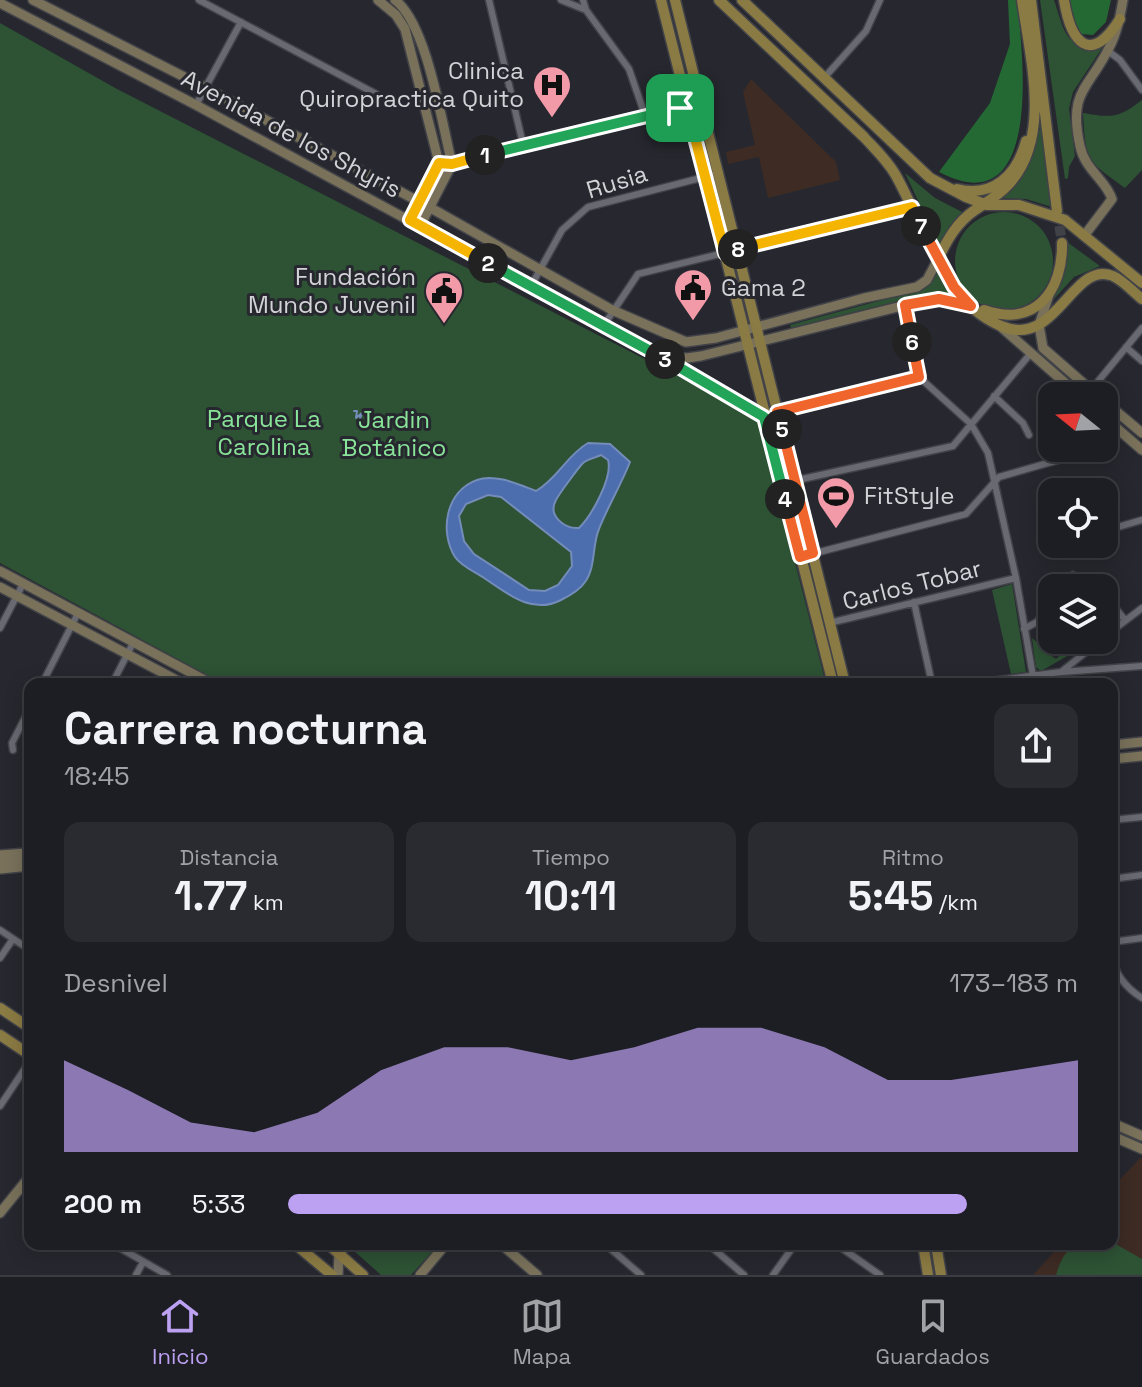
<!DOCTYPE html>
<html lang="es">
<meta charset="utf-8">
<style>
body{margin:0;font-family:"Space Grotesk",sans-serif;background:#2a2b30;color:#f1f3f6;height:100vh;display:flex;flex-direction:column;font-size:30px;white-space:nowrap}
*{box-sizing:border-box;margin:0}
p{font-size:26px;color:#a0a2a6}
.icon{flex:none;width:44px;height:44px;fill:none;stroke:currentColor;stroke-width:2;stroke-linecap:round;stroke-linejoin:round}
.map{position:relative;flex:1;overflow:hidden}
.drawer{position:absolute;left:24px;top:678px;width:1094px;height:572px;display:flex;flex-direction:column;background:#1d1e23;border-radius:16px;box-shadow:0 4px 20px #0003,0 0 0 2px #3b3c41}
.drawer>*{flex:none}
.needle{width:52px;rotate:288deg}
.controls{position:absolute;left:1038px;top:382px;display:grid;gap:16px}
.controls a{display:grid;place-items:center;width:80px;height:80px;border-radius:16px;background:#1d1e23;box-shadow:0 4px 20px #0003,0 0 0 2px #3b3c41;font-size:40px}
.pin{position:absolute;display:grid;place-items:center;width:68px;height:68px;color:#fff;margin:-34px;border-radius:16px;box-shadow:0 4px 12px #0006}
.km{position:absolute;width:40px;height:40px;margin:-20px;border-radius:50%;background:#222;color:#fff;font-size:22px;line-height:40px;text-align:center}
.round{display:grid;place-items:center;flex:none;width:84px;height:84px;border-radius:16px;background:#2a2b30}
.head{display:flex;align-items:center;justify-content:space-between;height:136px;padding:0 40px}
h1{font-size:44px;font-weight:700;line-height:60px}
.metrics{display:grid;grid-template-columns:repeat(3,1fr);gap:12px;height:136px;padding:8px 40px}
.metrics div{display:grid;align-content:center;border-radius:16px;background:#2a2b30;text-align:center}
.metrics b{font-size:40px;font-weight:700}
.metrics small{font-size:22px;font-weight:400}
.metrics p{font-size:22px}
.chart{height:224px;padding:16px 40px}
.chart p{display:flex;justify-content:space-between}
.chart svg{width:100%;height:144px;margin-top:8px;fill:#bca0f2;opacity:.7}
ul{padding:0 40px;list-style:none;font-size:26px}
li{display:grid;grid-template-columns:128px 96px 1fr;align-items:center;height:60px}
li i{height:20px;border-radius:10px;background:#bca0f2}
.tabs{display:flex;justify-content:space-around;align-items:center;height:112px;border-top:2px solid #3b3c41;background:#1d1e23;font-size:22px;color:#a0a2a6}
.tabs a{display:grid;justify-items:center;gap:4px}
.tabs .active{color:#bca0f2}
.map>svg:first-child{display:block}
.education{fill:#3d2b24}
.green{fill:#2d5234}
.forest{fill:#246934}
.water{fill:#4c6eae;stroke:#748cba;stroke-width:2;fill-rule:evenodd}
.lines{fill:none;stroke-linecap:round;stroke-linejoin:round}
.stream{stroke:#748cba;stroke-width:2}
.primary-tunnel{stroke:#414248;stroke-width:10;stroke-dasharray:10 5;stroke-linecap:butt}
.street-casing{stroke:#424349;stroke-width:9}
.secondary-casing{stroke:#424349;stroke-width:12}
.primary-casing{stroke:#424349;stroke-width:13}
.street{stroke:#686971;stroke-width:6}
.secondary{stroke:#79715a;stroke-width:9}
.primary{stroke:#8a7a43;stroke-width:10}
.split-1-casing{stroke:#fff;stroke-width:16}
.split-2-casing{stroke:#fff;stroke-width:16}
.split-3-casing{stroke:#fff;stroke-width:16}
.split-4-casing{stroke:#fff;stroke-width:16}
.split-5-casing{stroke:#fff;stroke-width:16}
.split-6-casing{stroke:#fff;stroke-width:16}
.split-7-casing{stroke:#fff;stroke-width:16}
.split-8-casing{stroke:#fff;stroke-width:16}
.split-9-casing{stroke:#fff;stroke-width:16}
.split-1{stroke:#22a559;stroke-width:10}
.split-2{stroke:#f5b400;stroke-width:10}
.split-3{stroke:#22a559;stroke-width:10}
.split-4{stroke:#22a559;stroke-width:10}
.split-5{stroke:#f0652b;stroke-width:10}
.split-6{stroke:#f0652b;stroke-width:10}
.split-7{stroke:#f0652b;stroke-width:10}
.split-8{stroke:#f5b400;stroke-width:10}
.split-9{stroke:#f5b400;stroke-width:10}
.labels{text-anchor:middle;stroke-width:6;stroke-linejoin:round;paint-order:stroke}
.poi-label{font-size:24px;fill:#d2d2d7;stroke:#27282f;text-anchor:end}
.street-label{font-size:24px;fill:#d2d2d7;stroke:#27282f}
.park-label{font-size:24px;fill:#88e498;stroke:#27282f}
</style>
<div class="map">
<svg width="1142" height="1275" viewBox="0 0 1142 1275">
<rect width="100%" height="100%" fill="#27282f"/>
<path class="education" d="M751,79L836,162L840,180L768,198L759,157L728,164L726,152L755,145L743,92Z
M1140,1158L1142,1159V1275H1033L1061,1244H1112V1188Z"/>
<path class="green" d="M1040,0H1054C1066,35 1064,50 1106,42L1073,92L1069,109L1075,156L1069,167L1068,178L1065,179Z
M0,23L117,89L758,417L826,684H224L0,563Z
M1142,100V170L1125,188C1087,160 1086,163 1083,113C1112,118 1119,118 1142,100Z
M1041,107L1052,207L1026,199L1003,198C1028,170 1041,146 1041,107Z
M905,173L935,198L964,213L939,245Z
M955 261a49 49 0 1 1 98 0a49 49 0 1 1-98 0Z
M1067,242L1100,266L1074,277L1053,300L1065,266Z
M938,271L951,297L942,293H930L791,328L790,325L919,290L930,283Z
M1012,584L1026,672L1011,674L992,590Z
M1032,638L1044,648L1043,650L1056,659L1064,652L1069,655L1041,671L1036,667Z
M1112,1242L1142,1259V1275H1056C1067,1239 1079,1244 1112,1244Z
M357,1244H439L411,1275H381L352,1249Z"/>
<path class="forest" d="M1008,0H1017C1023,54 1044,227 939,172L990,103L1010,44Z
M1067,0H1111L1106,22L1093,35L1082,34L1076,30Z"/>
<path class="water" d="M588,443L610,444L630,462C621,485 608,506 599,529C592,545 596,567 585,582C580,590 569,596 561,600C532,615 508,594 484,578C475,572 461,566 455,557C439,531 446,491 477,480C495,473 520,485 536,491C558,478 567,455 588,443ZM601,455L608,460C613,477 592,515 579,528C565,529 547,516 556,500C559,494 579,467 583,463C588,459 595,458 601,455ZM488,495L501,497L571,552L572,566L558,585L545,591L529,590L474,554L464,541L459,516L466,504Z"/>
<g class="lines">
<path class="stream" d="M354,411H357L356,418L363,412L360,418L362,423"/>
<path class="primary-tunnel" d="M1057,211L1062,243"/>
<defs>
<path id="street" d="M199,0L376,94
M489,0L523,144
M561,0L586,10
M583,0L586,10L629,69L645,115
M1108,51L1120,60L1142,90
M824,78L866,31L880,0
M196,105L241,22
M439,163L452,164L523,144L687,107
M531,286L562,230L588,207L720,173
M905,305L919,377L971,424L988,453L1016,578L1033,676
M604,325L638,274L912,207
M1126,347L1142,361
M994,396L1023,423L1029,435
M1086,396L1142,328
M777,412L919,377
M793,481L953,446L1031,353
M1104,531L1142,520
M800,557L966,514L999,477L1076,455L1083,448
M1063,588L1073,575
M1104,594L1125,620
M914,602L932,684
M829,623L1016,578
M0,628L23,584
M1024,629L1037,622L1052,602
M1104,637L1142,608
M1061,672L1101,640
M42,684L78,613
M112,684L133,643
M967,684L1061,672L1142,666
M13,750L12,743L30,708
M1112,820L1142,817
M1112,879L1142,875
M0,930L30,950
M1112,942L1142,938
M0,958L13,939
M1112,958C1116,976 1126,988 1142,998
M0,1106L30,1061
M19,1189L30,1195
M113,1244L167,1275
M605,1244L641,1275
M708,1244L744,1275
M836,1244L880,1275
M136,1275L143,1262
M773,1275L795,1244"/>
<path id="secondary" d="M33,0L206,88L429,207L612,310L686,342L716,338L864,298L917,287L927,280L938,259
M378,0L396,15L405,29L439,163L410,220
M395,0C427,24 442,124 452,164L420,226
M0,3L196,105L659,356L687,358L701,356L930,299L971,306
M1084,236L1112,199C1106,180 1085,170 1080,146C1068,91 1088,90 1109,48C1117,33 1120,17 1123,0
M1049,295L1039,325L1043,348L1098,396
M1000,326L1080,396
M1104,401L1142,433
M1104,417L1142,450
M0,571L212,684
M0,587L184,684
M1112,745L1142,742
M1112,759L1142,756
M0,855L27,853
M0,862L30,859
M0,869L30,866
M1112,1123L1142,1136
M1112,1136L1142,1149
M0,1213L30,1176
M501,1244L537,1275
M338,1275L339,1254L347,1244
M420,1275L446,1244"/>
<path id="primary" d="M661,0L833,684
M675,0L845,684
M719,0L864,137C874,148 887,160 895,174C924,224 942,302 1001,326C1057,350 1072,259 1113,276C1124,281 1133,292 1142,299
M742,0L930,178L966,197L987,205H1019L1065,220L1142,283
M1031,0L1057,211
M1064,0C1071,43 1090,66 1120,19
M957,189C993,198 1017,175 1026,141
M938,259C947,240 957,222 975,210C987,202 998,196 1009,184C1052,137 1030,58 1022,0
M984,310C1035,328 1063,291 1062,243
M659,356L764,417
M0,1008L30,1028
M0,1035L30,1055
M295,1244L332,1275
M328,1244L363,1275
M923,1244L928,1275
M936,1244L941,1275"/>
</defs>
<use href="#street" class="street-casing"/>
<use href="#secondary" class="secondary-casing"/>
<use href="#primary" class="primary-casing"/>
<use href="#street" class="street"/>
<use href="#secondary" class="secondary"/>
<use href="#primary" class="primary"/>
</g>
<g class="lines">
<defs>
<path id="split-1" d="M485,155L680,108"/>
<path id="split-2" d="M485,155L452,164L439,163L410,220L488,263"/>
<path id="split-3" d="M488,263L665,359"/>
<path id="split-4" d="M665,359L764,417L785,499"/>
<path id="split-5" d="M782,429L813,553L800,557L785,499"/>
<path id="split-6" d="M782,429L777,412L919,377L912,342"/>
<path id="split-7" d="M912,342L905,305L939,299L971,306L954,287L921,226"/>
<path id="split-8" d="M738,249L912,207L921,226"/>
<path id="split-9" d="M680,108L687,107L725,253L738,249"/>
</defs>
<use href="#split-1" class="split-1-casing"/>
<use href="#split-2" class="split-2-casing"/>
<use href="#split-3" class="split-3-casing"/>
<use href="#split-4" class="split-4-casing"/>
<use href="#split-5" class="split-5-casing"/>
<use href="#split-6" class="split-6-casing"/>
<use href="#split-7" class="split-7-casing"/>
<use href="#split-8" class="split-8-casing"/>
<use href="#split-9" class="split-9-casing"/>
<use href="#split-1" class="split-1"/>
<use href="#split-2" class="split-2"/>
<use href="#split-3" class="split-3"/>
<use href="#split-4" class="split-4"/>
<use href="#split-5" class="split-5"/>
<use href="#split-6" class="split-6"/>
<use href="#split-7" class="split-7"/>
<use href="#split-8" class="split-8"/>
<use href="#split-9" class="split-9"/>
</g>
<defs>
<symbol id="hospital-pin" viewBox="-11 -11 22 30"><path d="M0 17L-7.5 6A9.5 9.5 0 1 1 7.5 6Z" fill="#f39aa9" stroke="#27282f"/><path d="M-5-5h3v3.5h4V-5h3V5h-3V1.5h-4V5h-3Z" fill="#111"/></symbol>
<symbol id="civic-pin" viewBox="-11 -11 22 30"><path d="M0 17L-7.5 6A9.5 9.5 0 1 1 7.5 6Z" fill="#f39aa9" stroke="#27282f"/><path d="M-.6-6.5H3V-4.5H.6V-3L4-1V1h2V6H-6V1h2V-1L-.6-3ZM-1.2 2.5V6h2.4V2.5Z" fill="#111"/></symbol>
<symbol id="stadium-pin" viewBox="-11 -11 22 30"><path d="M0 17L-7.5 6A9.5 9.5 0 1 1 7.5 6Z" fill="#f39aa9" stroke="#27282f"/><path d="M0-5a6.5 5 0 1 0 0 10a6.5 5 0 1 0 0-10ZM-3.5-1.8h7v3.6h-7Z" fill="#111"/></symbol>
</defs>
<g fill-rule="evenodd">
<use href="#hospital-pin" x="530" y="63" width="44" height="60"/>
<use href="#civic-pin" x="671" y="266" width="44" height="60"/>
<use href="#civic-pin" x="422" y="269" width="44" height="60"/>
<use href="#stadium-pin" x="814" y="474" width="44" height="60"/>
</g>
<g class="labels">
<g class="poi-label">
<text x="524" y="79">Clinica<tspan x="524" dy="28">Quiropractica Quito</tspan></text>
<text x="416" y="285">Fundación<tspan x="416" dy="28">Mundo Juvenil</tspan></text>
<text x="721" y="296" text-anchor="start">Gama 2</text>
<text x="864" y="504" text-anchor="start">FitStyle</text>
</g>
<g class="street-label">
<text transform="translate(291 134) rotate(28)" y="8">Avenida de los Shyris</text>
<text transform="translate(617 182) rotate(-17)" y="8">Rusia</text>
<text transform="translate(912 585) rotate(-14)" y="8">Carlos Tobar</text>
</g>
<g class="park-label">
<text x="264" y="427">Parque La<tspan x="264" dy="28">Carolina</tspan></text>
<text x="394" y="428">Jardin<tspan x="394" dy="28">Botánico</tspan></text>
</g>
</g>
</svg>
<div class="controls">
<a><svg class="needle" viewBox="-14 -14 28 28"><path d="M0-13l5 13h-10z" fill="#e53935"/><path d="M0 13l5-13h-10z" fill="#a0a2a6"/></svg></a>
<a><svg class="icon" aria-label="locate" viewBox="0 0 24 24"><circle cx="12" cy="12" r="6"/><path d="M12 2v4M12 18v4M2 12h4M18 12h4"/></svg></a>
<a><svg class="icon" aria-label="layers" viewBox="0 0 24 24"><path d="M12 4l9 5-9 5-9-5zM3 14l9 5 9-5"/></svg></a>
</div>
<div class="pin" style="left:680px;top:108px;background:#1e9e55"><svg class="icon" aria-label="arrive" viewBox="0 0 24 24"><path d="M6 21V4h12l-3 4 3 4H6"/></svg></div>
<b class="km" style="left:485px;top:155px">1</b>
<b class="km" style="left:488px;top:263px">2</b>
<b class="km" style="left:665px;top:359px">3</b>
<b class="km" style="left:785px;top:499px">4</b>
<b class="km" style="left:782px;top:429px">5</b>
<b class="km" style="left:912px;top:342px">6</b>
<b class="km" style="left:921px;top:226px">7</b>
<b class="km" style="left:738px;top:249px">8</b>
<section class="drawer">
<div class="head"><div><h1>Carrera nocturna</h1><p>18:45</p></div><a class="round"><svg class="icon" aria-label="share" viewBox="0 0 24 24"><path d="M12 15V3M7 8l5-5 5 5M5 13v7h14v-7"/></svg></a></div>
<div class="metrics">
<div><p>Distancia</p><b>1.77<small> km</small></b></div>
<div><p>Tiempo</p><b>10:11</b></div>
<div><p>Ritmo</p><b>5:45<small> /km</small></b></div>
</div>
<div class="chart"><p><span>Desnivel</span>173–183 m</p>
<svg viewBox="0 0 160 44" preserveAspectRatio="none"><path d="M0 44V16L10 25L20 35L30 38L40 32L50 19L60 12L70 12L80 16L90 12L100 6L110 6L120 12L130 22L140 22L150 19L160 16V44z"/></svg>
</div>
<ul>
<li><b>200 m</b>5:33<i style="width:86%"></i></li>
</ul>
</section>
</div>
<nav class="tabs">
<a class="active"><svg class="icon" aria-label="home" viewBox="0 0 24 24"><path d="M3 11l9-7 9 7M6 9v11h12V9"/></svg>Inicio</a>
<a><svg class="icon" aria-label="map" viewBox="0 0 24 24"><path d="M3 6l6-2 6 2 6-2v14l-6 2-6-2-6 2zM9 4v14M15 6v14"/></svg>Mapa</a>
<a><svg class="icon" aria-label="saved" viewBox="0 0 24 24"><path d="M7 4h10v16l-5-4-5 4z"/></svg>Guardados</a>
</nav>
